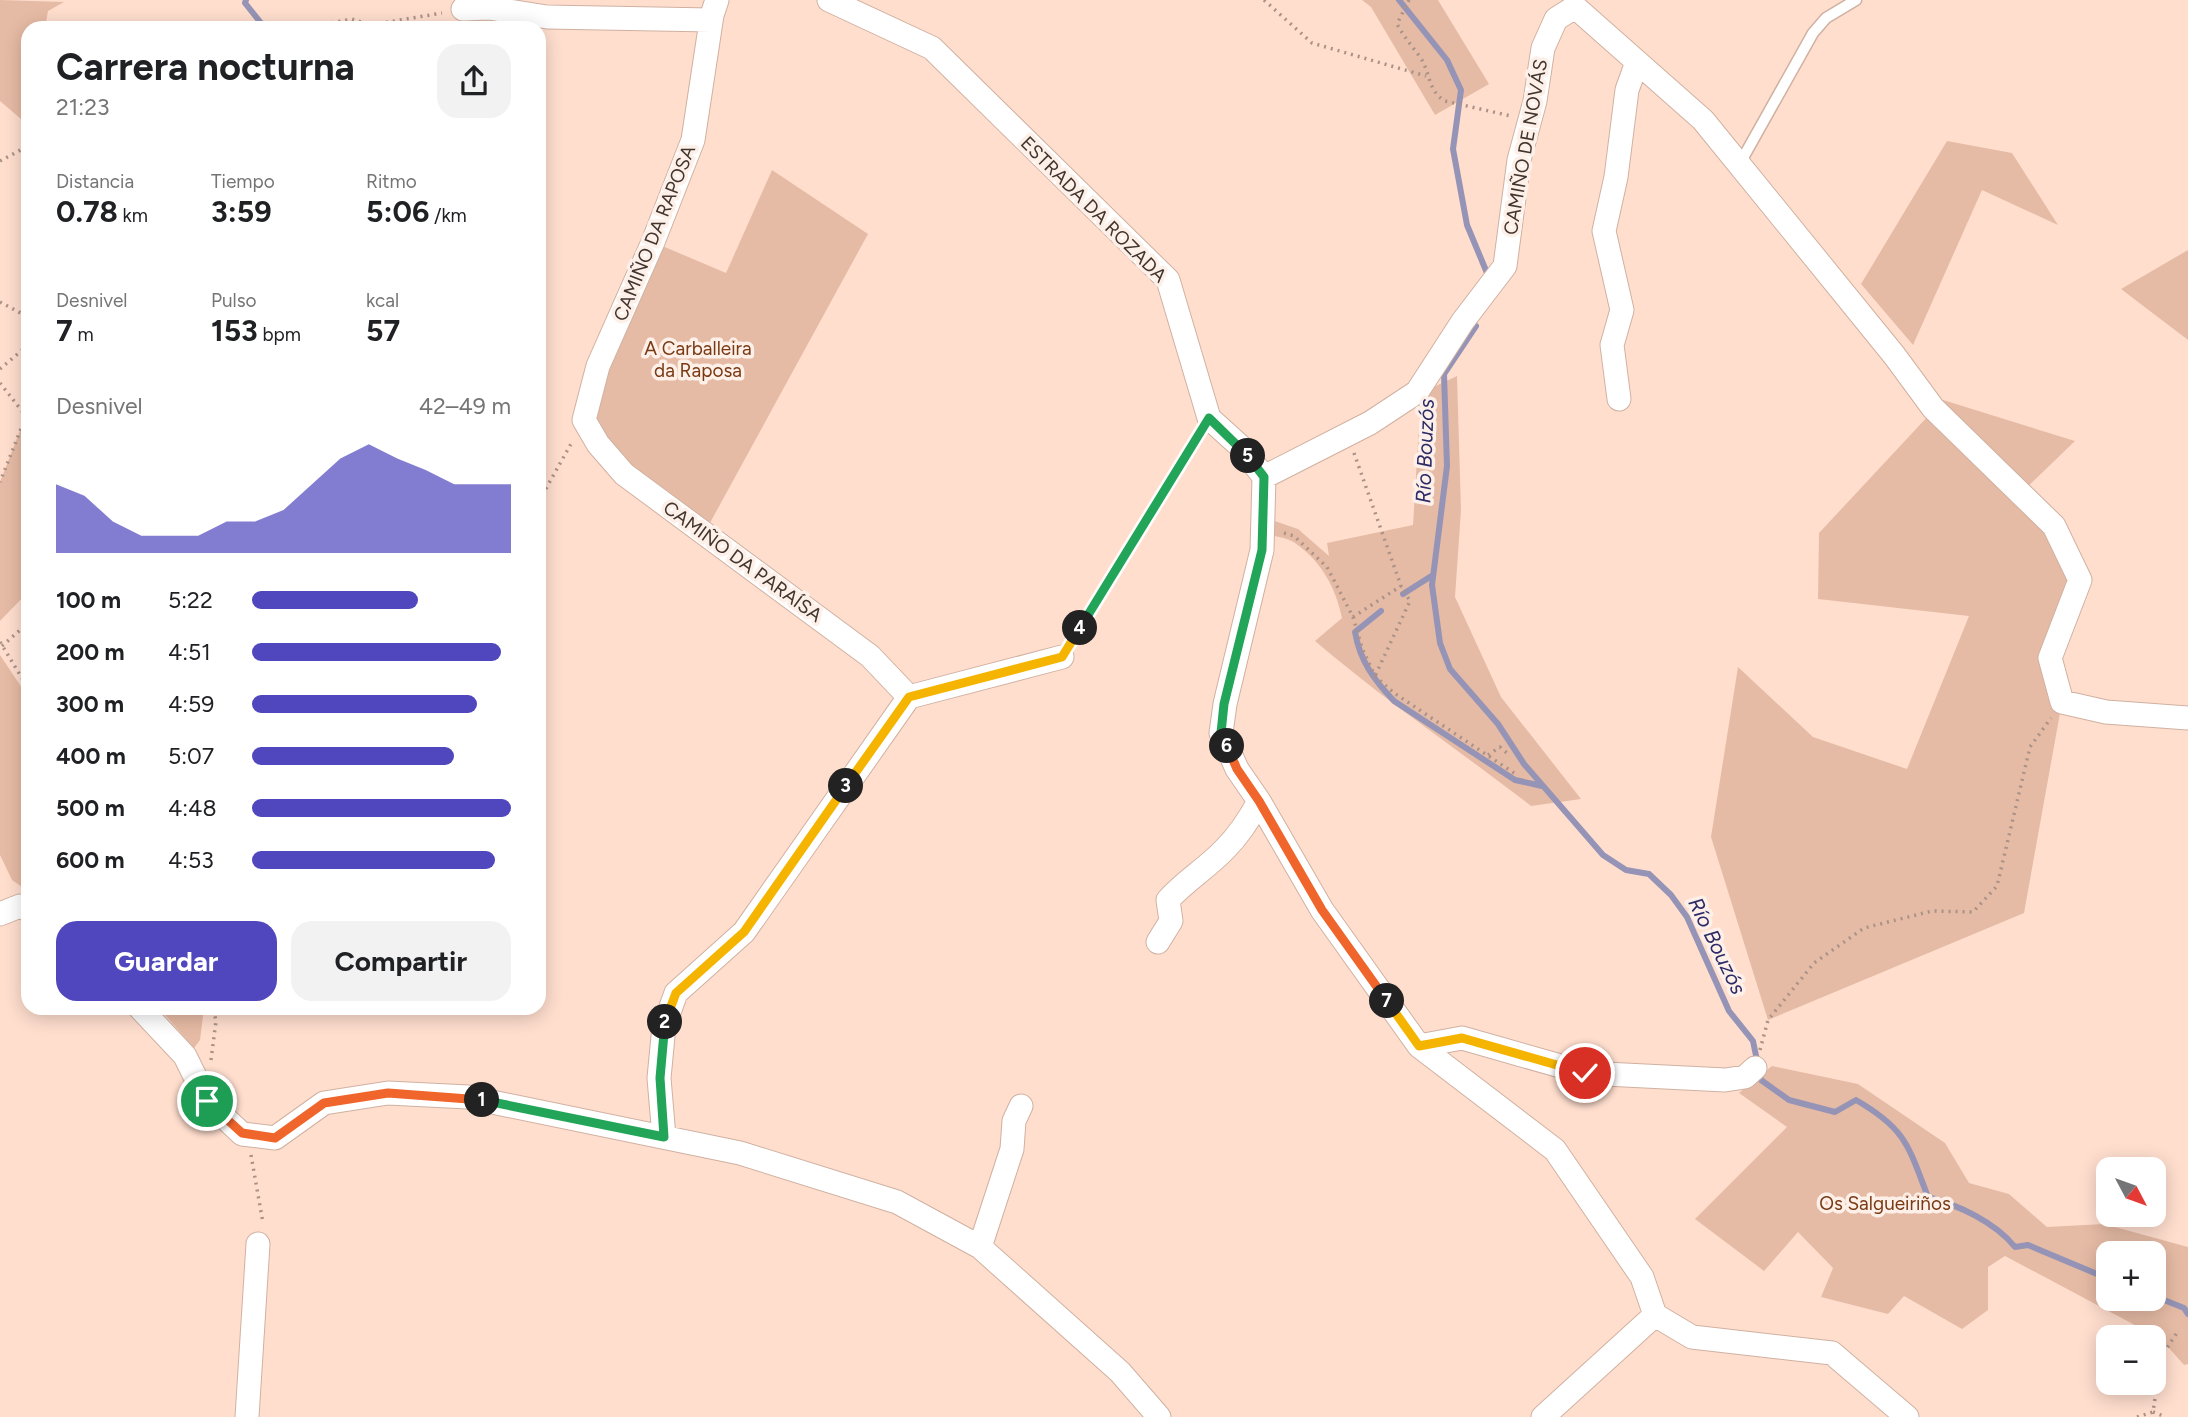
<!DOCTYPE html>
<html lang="es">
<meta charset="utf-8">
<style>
body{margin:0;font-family:Figtree,sans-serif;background:#f2f2f2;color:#202124;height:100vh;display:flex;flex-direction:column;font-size:26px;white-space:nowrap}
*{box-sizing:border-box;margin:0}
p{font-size:23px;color:#757577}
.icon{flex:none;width:38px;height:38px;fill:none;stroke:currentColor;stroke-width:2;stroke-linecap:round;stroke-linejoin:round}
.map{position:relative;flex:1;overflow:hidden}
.sheet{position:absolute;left:21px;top:21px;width:525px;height:994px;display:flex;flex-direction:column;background:#fff;border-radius:21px;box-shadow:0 4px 18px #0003}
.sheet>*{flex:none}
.needle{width:46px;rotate:131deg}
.buttons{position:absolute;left:2096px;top:1157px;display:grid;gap:14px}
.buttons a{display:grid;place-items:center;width:70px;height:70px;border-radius:14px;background:#fff;box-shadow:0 4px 18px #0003;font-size:35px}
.pin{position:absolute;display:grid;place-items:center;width:60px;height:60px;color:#fff;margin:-30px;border:4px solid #fff;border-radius:50%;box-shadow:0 2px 7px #0007}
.km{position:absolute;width:35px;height:35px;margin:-18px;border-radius:50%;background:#222;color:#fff;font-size:19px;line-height:35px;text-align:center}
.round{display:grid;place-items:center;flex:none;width:74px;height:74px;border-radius:21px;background:#f2f2f2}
.head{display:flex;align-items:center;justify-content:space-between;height:119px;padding:0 35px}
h1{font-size:38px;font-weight:700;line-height:52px}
.stats{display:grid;grid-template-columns:repeat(3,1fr);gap:10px;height:119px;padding:7px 35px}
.stats div{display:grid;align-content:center}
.stats b{font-size:30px;font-weight:700}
.stats small{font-size:19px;font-weight:400}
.stats p{font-size:19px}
.chart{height:196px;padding:14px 35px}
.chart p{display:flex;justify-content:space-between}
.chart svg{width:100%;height:126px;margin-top:7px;fill:#5047be;opacity:.7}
.primary-button{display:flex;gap:14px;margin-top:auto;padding:14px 35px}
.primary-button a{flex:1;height:80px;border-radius:21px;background:#5047be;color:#fff;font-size:28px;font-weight:700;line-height:80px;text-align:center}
.primary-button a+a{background:#f2f2f2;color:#202124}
ul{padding:0 35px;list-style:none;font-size:23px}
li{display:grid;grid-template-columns:112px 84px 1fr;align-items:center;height:52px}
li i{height:18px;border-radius:9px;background:#5047be}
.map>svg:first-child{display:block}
.green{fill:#e6bba5;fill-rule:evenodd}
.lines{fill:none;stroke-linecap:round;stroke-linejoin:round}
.stream{stroke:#9594b6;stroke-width:6}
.service-casing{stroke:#d0b1a1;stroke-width:13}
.minor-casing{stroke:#d0b1a1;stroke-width:25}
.path{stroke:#aa9287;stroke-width:3.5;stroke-dasharray:2 5;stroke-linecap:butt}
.service{stroke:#fff;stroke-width:10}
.minor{stroke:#fff;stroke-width:23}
.split-1-casing{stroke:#fff;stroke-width:14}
.split-2-casing{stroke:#fff;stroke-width:14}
.split-3-casing{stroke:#fff;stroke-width:14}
.split-4-casing{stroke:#fff;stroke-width:14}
.split-5-casing{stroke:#fff;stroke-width:14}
.split-6-casing{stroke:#fff;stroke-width:14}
.split-7-casing{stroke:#fff;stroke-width:14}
.split-8-casing{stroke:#fff;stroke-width:14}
.split-1{stroke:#f0652b;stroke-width:9}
.split-2{stroke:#22a559;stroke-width:9}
.split-3{stroke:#f5b400;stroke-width:9}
.split-4{stroke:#f5b400;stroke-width:9}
.split-5{stroke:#22a559;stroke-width:9}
.split-6{stroke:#22a559;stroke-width:9}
.split-7{stroke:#f0652b;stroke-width:9}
.split-8{stroke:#f5b400;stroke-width:9}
.labels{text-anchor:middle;stroke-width:7;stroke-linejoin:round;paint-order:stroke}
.street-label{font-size:19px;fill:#42352f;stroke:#fdf0e9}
.park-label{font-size:19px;fill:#793913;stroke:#fdf0e9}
.water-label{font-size:21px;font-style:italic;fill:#2d2b67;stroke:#fdf0e9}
</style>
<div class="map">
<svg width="2188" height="1417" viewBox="0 0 2188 1417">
<rect width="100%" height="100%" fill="#ffdece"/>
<path class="green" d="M0,0L64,2L48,11L45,28H28V125L0,101Z
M1362,0H1438L1489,84L1435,115L1371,7Z
M1947,141L2012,153L2058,225L1982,190L1913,345L1861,284Z
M772,170L868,234L705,532L624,474L584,420L653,242L726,273Z
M2188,250V340L2121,289Z
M1457,376L1461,510L1455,597L1501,697L1581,799L1531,806C1459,750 1384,700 1315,641L1342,618C1336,588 1321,561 1295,543C1287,537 1272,536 1262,533L1263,517L1298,529L1329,556L1327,543L1413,525L1421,393Z
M1943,400L2075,441L2021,493L2080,580L2050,658L2062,702L2024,913L1768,1020L1711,837L1738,667L1813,737L1907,769L1969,616L1818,599L1819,533Z
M28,422V592L0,621V482L23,423Z
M0,655L28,697V891L12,880L0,855Z
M159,1008H204L200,1040L194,1048Z
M1772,1066L1858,1084L1945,1143L1969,1183L2009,1194L2047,1227L2104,1224L2188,1247V1364L2184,1365L2161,1339L2005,1256L1988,1267V1310L1962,1329L1904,1296L1888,1314L1821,1297L1833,1268L1798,1232L1764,1271L1695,1219L1787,1127L1739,1093ZM2109,1253H2154V1298H2109Z"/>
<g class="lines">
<path class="stream" d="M246,0L245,3L265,28
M1399,0L1447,60L1461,90L1453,149L1467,225L1487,273
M1476,326L1444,374L1447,466L1432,585L1440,643L1450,669L1498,724L1524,764L1603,855L1626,870L1649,874L1671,895L1687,917L1729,1011L1753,1041L1761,1080L1789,1100L1835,1112L1856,1100C1906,1129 1908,1145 1928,1197C1958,1205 1995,1222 2015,1247L2028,1245L2109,1279
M1403,594L1433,575
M1381,611L1355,632C1360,661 1374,680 1394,701L1515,780L1542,786
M2154,1296L2184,1308L2188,1314"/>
<defs>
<path id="service" d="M1739,165L1813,33L1826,18L1856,0"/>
<path id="minor" d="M717,0L712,15L693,140L653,242L598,366L584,420L598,444L624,474L870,656L909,697
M829,0L932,48L1168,280L1209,418L1241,447L1264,477L1262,550L1225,704L1221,733L1237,769L1259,801L1322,910L1419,1046L1555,1150L1642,1277L1655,1315L1543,1417
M1575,7L1703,120L1894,355L1933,408L2054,526L2080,580L2050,658L2062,702L2106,712L2188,718
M463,9L489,8L547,17L711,20
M1619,399L1612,345L1622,310L1604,231L1616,177L1627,90L1637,62
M1264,477L1370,423L1417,392L1463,321L1505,266L1519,160L1535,101L1543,48L1556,19L1575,7
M909,697L1062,657
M0,914L20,906L28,910
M1158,942L1171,921L1168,900C1185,881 1207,868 1225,849C1239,835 1250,818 1259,801
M140,1008L185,1056L207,1101L242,1134L275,1138L324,1103L388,1093L468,1097L740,1153L897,1202L980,1247L1120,1372L1159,1417
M1419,1046L1462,1038L1585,1073L1725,1080L1745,1077L1755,1068
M664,1137L659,1078L664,1026L676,993L744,932L909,697
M980,1247L1012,1149L1014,1121L1021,1106
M1655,1315L1692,1337L1832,1353L1907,1417
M247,1417L258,1244"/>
</defs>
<use href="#service" class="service-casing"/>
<use href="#minor" class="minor-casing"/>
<path class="path" d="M1264,0L1312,43L1426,76
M1409,0L1397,24C1404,37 1412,46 1420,57C1431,73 1427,90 1445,101L1511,116
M304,28L352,19L370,25L442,13
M28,106V110
M0,161L28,146
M0,302L28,317
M0,369L28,345
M0,383L26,416L0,482
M1354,453L1401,586L1410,601L1375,676
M539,501L572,442
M1284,533L1294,536L1327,567L1353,617L1362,648L1375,676L1394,693L1517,775
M1353,617L1401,586
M1073,640L1198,435
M0,642L28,688
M2,646L28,623
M1488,755L1500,747L1508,754
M1760,1050L1768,1020L1814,963L1864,928L1932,911L1973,912L1997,886L2030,747L2051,718
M211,1060L216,1021L213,1008
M251,1155L263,1223
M2153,1412L2166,1417
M2137,1417L2153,1412L2161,1357L2178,1331"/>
<use href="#service" class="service"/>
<use href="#minor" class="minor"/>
</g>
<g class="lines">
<defs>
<path id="split-1" d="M207,1101L242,1133L275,1138L324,1103L388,1093L482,1100"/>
<path id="split-2" d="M482,1100L664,1137L660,1078L665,1022"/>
<path id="split-3" d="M665,1022L676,993L744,932L846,786"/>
<path id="split-4" d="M846,786L909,697L1062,657L1080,628"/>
<path id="split-5" d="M1080,628L1209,418L1248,456"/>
<path id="split-6" d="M1227,746L1221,733L1224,704L1262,550L1264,477L1248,456"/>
<path id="split-7" d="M1227,746L1237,769L1259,801L1322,910L1387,1001"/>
<path id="split-8" d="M1387,1001L1419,1046L1462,1038L1585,1073"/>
</defs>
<use href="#split-1" class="split-1-casing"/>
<use href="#split-2" class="split-2-casing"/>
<use href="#split-3" class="split-3-casing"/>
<use href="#split-4" class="split-4-casing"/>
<use href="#split-5" class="split-5-casing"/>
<use href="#split-6" class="split-6-casing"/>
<use href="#split-7" class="split-7-casing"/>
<use href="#split-8" class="split-8-casing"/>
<use href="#split-1" class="split-1"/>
<use href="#split-2" class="split-2"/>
<use href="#split-3" class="split-3"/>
<use href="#split-4" class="split-4"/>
<use href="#split-5" class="split-5"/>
<use href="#split-6" class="split-6"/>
<use href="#split-7" class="split-7"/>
<use href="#split-8" class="split-8"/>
</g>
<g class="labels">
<g class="street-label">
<text transform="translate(1525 147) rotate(-80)" y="7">CAMIÑO DE NOVÁS</text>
<text transform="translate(1094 209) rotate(45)" y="7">ESTRADA DA ROZADA</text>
<text transform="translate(654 233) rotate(-68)" y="7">CAMIÑO DA RAPOSA</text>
<text transform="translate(743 561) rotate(36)" y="7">CAMIÑO DA PARAÍSA</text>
</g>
<g class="park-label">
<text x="698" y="355">A Carballeira<tspan x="698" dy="22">da Raposa</tspan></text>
<text x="1885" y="1210">Os Salgueiriños</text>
</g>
<g class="water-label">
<text transform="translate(1425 451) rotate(-88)" y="7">Río Bouzós</text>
<text transform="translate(1717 946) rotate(64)" y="7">Río Bouzós</text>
</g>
</g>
</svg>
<div class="buttons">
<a><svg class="needle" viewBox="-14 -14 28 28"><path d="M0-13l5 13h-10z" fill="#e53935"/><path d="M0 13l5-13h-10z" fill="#757577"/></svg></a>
<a>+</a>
<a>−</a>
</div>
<div class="pin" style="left:207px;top:1101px;background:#1e9e55"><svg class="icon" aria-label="arrive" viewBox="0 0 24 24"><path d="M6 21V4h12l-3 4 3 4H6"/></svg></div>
<div class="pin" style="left:1585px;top:1073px;background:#d93025"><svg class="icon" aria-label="check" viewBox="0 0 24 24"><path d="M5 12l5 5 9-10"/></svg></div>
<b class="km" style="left:482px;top:1100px">1</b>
<b class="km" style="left:665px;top:1022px">2</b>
<b class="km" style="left:846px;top:786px">3</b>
<b class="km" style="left:1080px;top:628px">4</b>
<b class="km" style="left:1248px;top:456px">5</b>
<b class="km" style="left:1227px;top:746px">6</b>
<b class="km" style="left:1387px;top:1001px">7</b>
<section class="sheet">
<div class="head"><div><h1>Carrera nocturna</h1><p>21:23</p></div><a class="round"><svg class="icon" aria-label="share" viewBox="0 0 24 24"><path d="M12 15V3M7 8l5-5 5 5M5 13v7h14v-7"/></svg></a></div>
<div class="stats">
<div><p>Distancia</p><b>0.78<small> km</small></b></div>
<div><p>Tiempo</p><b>3:59</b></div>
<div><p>Ritmo</p><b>5:06<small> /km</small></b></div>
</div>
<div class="stats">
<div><p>Desnivel</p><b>7<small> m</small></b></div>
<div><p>Pulso</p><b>153<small> bpm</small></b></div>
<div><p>kcal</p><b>57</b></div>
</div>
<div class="chart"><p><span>Desnivel</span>42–49 m</p>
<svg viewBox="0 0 160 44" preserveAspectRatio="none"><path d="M0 44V20L10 24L20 33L30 38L40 38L50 38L60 33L70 33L80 29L90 20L100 11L110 6L120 11L130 15L140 20L150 20L160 20V44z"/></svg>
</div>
<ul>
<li><b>100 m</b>5:22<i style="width:64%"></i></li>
<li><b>200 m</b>4:51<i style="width:96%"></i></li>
<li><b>300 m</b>4:59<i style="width:87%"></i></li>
<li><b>400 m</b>5:07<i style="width:78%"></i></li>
<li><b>500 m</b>4:48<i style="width:100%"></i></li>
<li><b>600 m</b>4:53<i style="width:94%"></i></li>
</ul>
<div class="primary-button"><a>Guardar</a><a>Compartir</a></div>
</section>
</div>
